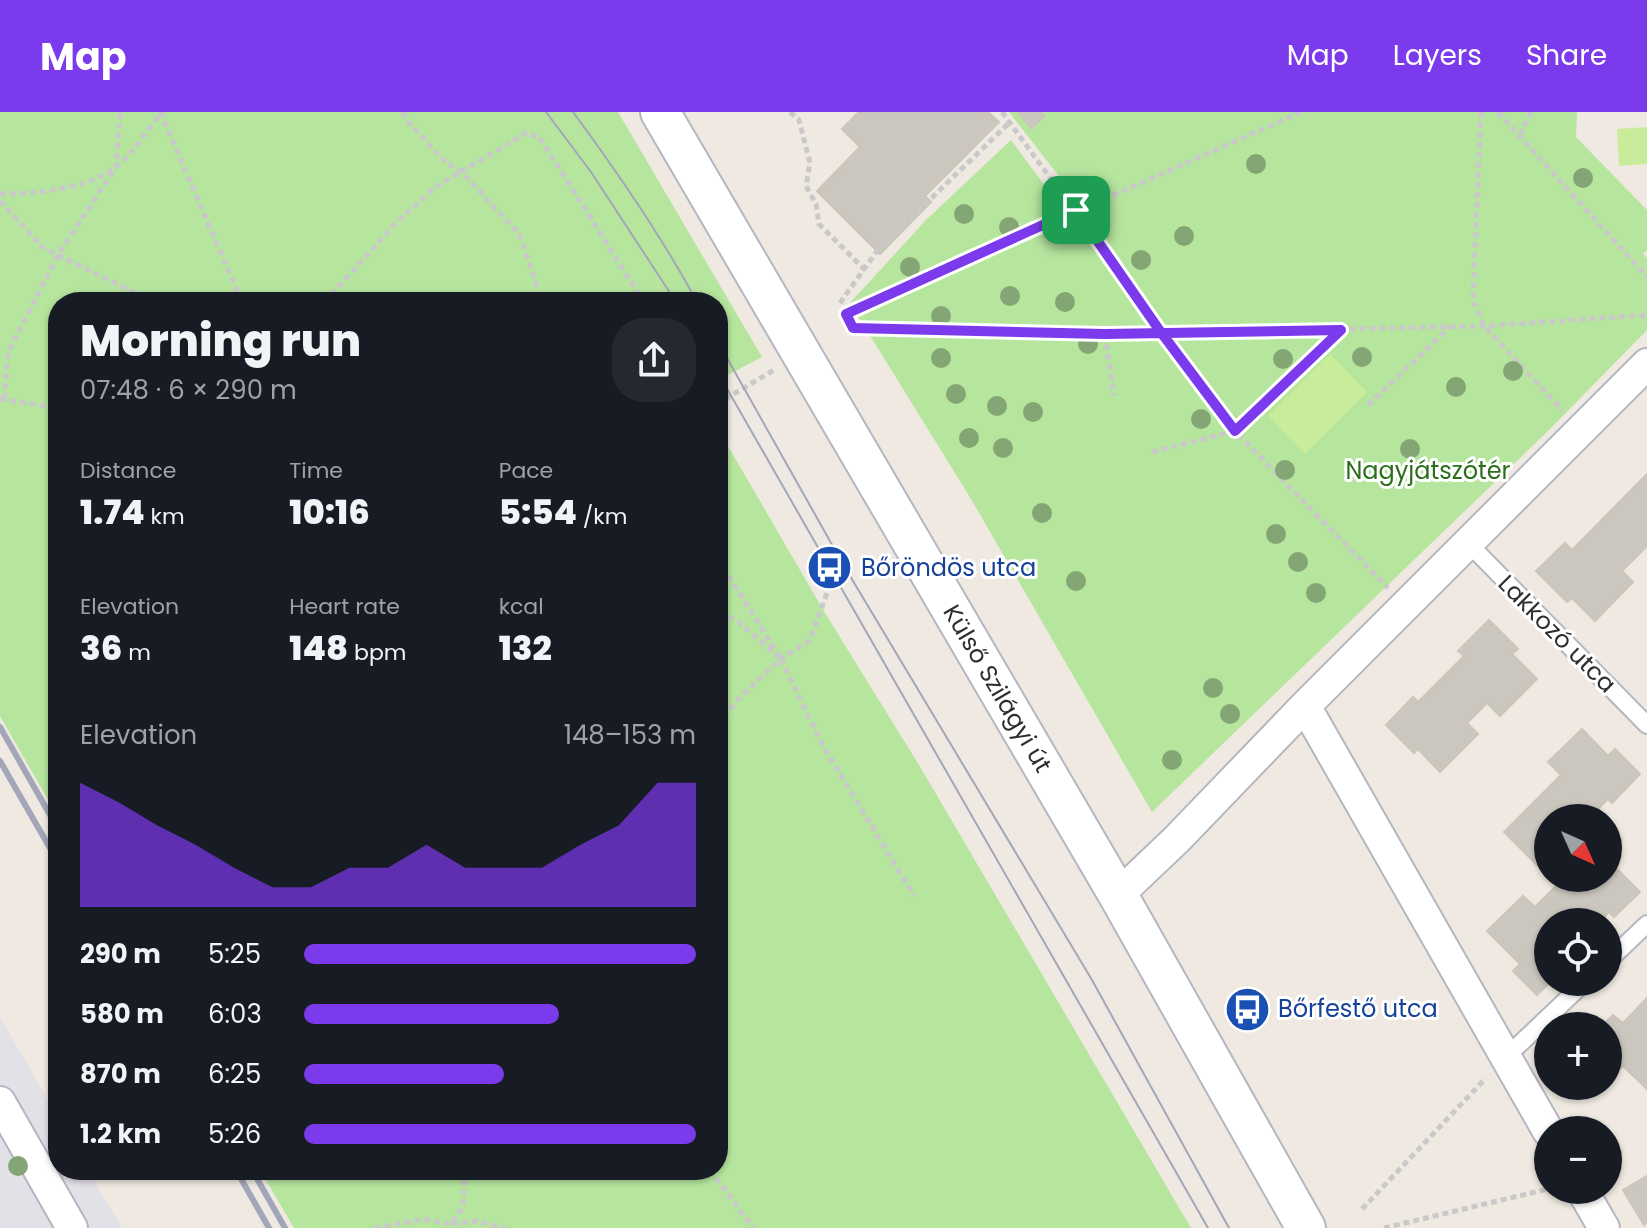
<!DOCTYPE html>
<meta charset="utf-8">
<style>
body{margin:0;font-family:Poppins,sans-serif;background:#242831;color:#f1f3f6;height:100vh;display:flex;flex-direction:column;font-size:30px;white-space:nowrap}
*{box-sizing:border-box;margin:0}
p{font-size:26px;color:#9ea1a6}
.icon{flex:none;width:44px;height:44px;fill:none;stroke:currentColor;stroke-width:2;stroke-linecap:round;stroke-linejoin:round}
.map{position:relative;flex:1;overflow:hidden}
.drawer{position:absolute;left:48px;top:180px;width:680px;height:888px;display:flex;flex-direction:column;background:#171b24;border-radius:32px;box-shadow:0 2px 6px #0004}
.drawer>*{flex:none}
.needle{width:52px;rotate:135deg}
.fabs{position:absolute;left:1534px;top:692px;display:grid;gap:16px}
.fabs a{display:grid;place-items:center;width:88px;height:88px;border-radius:50%;background:#171b24;box-shadow:0 2px 6px #0004;font-size:40px}
.pin{position:absolute;display:grid;place-items:center;width:68px;height:68px;color:#fff;margin:-34px;border-radius:16px;box-shadow:0 4px 12px #0006}
.round{display:grid;place-items:center;flex:none;width:84px;height:84px;border-radius:32px;background:#242831}
.overview{display:flex;align-items:center;justify-content:space-between;height:136px;padding:0 32px}
h1{font-size:44px;font-weight:800;line-height:60px}
.figures{display:grid;grid-template-columns:repeat(3,1fr);gap:12px;height:136px;padding:8px 32px}
.figures div{display:grid;align-content:center}
.figures b{font-size:34px;font-weight:800}
.figures small{font-size:22px;font-weight:400}
.figures p{font-size:22px}
.chart{height:224px;padding:16px 32px}
.chart p{display:flex;justify-content:space-between}
.chart svg{width:100%;height:144px;margin-top:8px;fill:#7c3aed;opacity:.7}
ul{padding:0 32px;list-style:none;font-size:26px}
li{display:grid;grid-template-columns:128px 96px 1fr;align-items:center;height:60px}
li i{height:20px;border-radius:10px;background:#7c3aed}
header{display:flex;align-items:center;gap:48px;box-sizing:border-box;height:112px;padding:0 40px;background:#7c3aed;color:#fff}
header strong{font-size:38px}
nav{display:flex;gap:44px;margin-inline-start:auto;font-size:28px}
.map>svg:first-child{display:block}
.industrial{fill:#e3e1e8}
.green{fill:#b6e59e}
.pitch{fill:#c9ec9a}
.building{fill:#cbc7bf;stroke:#cbc5ba;stroke-width:2}
.lines{fill:none;stroke-linecap:round;stroke-linejoin:round}
.service-casing{stroke:#b4b7c1;stroke-width:20}
.minor-casing{stroke:#b4b7c1;stroke-width:34}
.tertiary-casing{stroke:#b4b7c1;stroke-width:42}
.path{stroke:#c9c9c9;stroke-width:5;stroke-dasharray:6 4;stroke-linecap:butt}
.service{stroke:#fff;stroke-width:16}
.minor{stroke:#fff;stroke-width:30}
.tertiary{stroke:#fff;stroke-width:38}
.tram{stroke:#a3a6b8;stroke-width:2}
.rail{stroke:#a3a6b8;stroke-width:6}
.tree{fill:#84a574}
.route-casing{stroke:#fff;stroke-width:16}
.route{stroke:#7c3aed;stroke-width:10}
.labels{text-anchor:middle;stroke-width:6;stroke-linejoin:round;paint-order:stroke}
.park-label{font-size:24px;fill:#2c6e1b;stroke:#fff}
.transit-label{font-size:24px;fill:#164399;stroke:#fff;text-anchor:start}
.street-label{font-size:24px;fill:#2e2e2e;stroke:#fff}
</style>
<header>
<strong>Map</strong>
<nav><a>Map</a><a>Layers</a><a>Share</a></nav>
</header>
<div class="map">
<svg width="1647" height="1116" viewBox="0 0 1647 1116">
<rect width="100%" height="100%" fill="#efe9e1"/>
<path class="industrial" d="M0,905L58,1006V1058H88L122,1116H0Z"/>
<path class="green" d="M0,0H618L762,245L718,268V190H58V705L0,604Z
M1009,0H1577L1576,25L1647,98V138L1643,142L1647,146V218L1549,318L1152,700L971,387L850,191L926,108L1011,28L1062,97L1079,90Z
M718,317L825,501L919,653L1191,1116H294L260,1058H718Z"/>
<path class="pitch" d="M1647,15V52L1619,54L1617,17Z
M1330,242L1367,280L1305,342L1268,304Z"/>
<path class="building" d="M859,0H988L999,10L925,84L931,90L880,142L817,79L860,35L842,17Z
M1018,0H1040L1044,5L1031,16Z
M1647,362V434L1622,459L1633,470L1595,509L1572,486L1567,490L1536,459L1565,431L1572,438Z
M1489,508L1518,537L1512,542L1537,567L1500,604L1487,591L1467,611L1478,622L1440,660L1418,637L1414,641L1386,613L1413,585L1418,590L1464,544L1458,539Z
M1582,617L1608,644L1615,637L1640,662L1612,691L1608,687L1589,706H1548V764L1504,720L1561,663L1548,650Z
M1611,751L1640,780L1614,805L1609,800L1599,810H1548L1550,870L1537,883L1513,859L1520,852L1487,819L1523,784L1535,795L1557,773L1550,766H1608V754Z
M1647,886V977L1623,954L1618,959L1608,949V914H1602L1613,903L1623,911Z
M1647,1064V1110L1644,1113L1623,1078Z"/>
<g class="lines">
<defs>
<path id="service" d="M1468,431L1647,613
M1608,849L1647,812
M1506,945L1585,870"/>
<path id="minor" d="M1305,594L1548,1019
M1118,783L1178,726L1305,594L1647,252
M0,990L72,1116
M1582,1078L1604,1116"/>
<g id="tertiary">
<path id="s1" d="M660,0L1118,783L1306,1116"/>
</g>
</defs>
<use href="#service" class="service-casing"/>
<use href="#minor" class="minor-casing"/>
<use href="#tertiary" class="tertiary-casing"/>
<path class="path" d="M160,0L242,190
M403,0L408,10L446,51L461,59L520,123L542,190
M790,0L799,8L810,51L806,74L816,92L819,112L865,158
M1002,0L1235,319L1388,476
M1301,0L846,202L853,216L1105,222L1484,214L1647,203
M1481,0L1473,188L1484,214L1563,299
M1498,0L1647,165
M1520,23L1531,0
M0,82C34,82 89,77 116,55C133,41 147,18 161,1
M0,89L42,135L135,181L140,190
M325,190L396,111L434,76L526,21L540,26L644,190
M840,191L877,139L1010,10
M1105,222L1114,284
M718,284L722,289L774,258
M0,287L58,296
M4,287L8,240L58,143L116,55L120,0
M1368,293L1450,215
M1152,340L1235,319L1341,219
M718,447L781,547L736,508L718,500
M781,547L822,632L914,784
M718,613L738,587L781,547L810,528L828,478L822,461
M710,1058L753,1116
M1362,1097L1486,966
M452,1112L476,1109L505,1116
M375,1116L424,1107L451,1112L463,1095L465,1058
M1384,1116L1548,1077"/>
<use href="#service" class="service"/>
<use href="#minor" class="minor"/>
<use href="#tertiary" class="tertiary"/>
<path class="tram" d="M546,0L591,60L676,190
M573,0C618,61 661,123 697,190
M718,230L844,454L1092,868L1229,1116
M718,261L1208,1116"/>
<path class="rail" d="M0,615L58,717
M0,649L58,750
M236,1058L269,1116
M252,1058L285,1116"/>
</g>
<g class="tree">
<circle cx="1256" cy="52" r="10"/>
<circle cx="1583" cy="66" r="10"/>
<circle cx="964" cy="102" r="10"/>
<circle cx="1009" cy="115" r="10"/>
<circle cx="1184" cy="124" r="10"/>
<circle cx="1141" cy="148" r="10"/>
<circle cx="910" cy="155" r="10"/>
<circle cx="1010" cy="184" r="10"/>
<circle cx="1065" cy="190" r="10"/>
<circle cx="941" cy="204" r="10"/>
<circle cx="1088" cy="232" r="10"/>
<circle cx="1362" cy="245" r="10"/>
<circle cx="941" cy="246" r="10"/>
<circle cx="1283" cy="247" r="10"/>
<circle cx="1513" cy="259" r="10"/>
<circle cx="1456" cy="275" r="10"/>
<circle cx="956" cy="282" r="10"/>
<circle cx="997" cy="294" r="10"/>
<circle cx="1033" cy="300" r="10"/>
<circle cx="1201" cy="307" r="10"/>
<circle cx="969" cy="326" r="10"/>
<circle cx="1003" cy="336" r="10"/>
<circle cx="1410" cy="337" r="10"/>
<circle cx="1285" cy="358" r="10"/>
<circle cx="1042" cy="401" r="10"/>
<circle cx="1276" cy="422" r="10"/>
<circle cx="1298" cy="450" r="10"/>
<circle cx="1076" cy="469" r="10"/>
<circle cx="1316" cy="481" r="10"/>
<circle cx="1213" cy="576" r="10"/>
<circle cx="1230" cy="602" r="10"/>
<circle cx="1172" cy="648" r="10"/>
<circle cx="18" cy="1054" r="10"/>
</g>
<g class="lines">
<defs>
<path id="route" d="M1076,98L846,202L853,216L1105,222L1341,218L1235,319L1160,219L1076,98"/>
</defs>
<use href="#route" class="route-casing"/>
<use href="#route" class="route"/>
</g>
<defs>
<symbol id="bus-disc" viewBox="-11 -11 22 22"><circle r="9.5" fill="#1a4fb4" stroke="#fff"/><path d="M-5-6H5V4H4V6H2V4H-2V6H-4V4H-5ZM-3.5-4V0h7V-4ZM-3.5 1.2v1.5H-2V1.2ZM2 1.2v1.5H3.5V1.2Z" fill="#fff"/></symbol>
</defs>
<g fill-rule="evenodd">
<use href="#bus-disc" x="804" y="430" width="51" height="51"/>
<use href="#bus-disc" x="1222" y="872" width="51" height="51"/>
</g>
<g class="labels">
<g class="park-label">
<text x="1428" y="367">Nagyjátszótér</text>
</g>
<g class="transit-label">
<text x="861" y="464">Bőröndös utca</text>
<text x="1278" y="905">Bőrfestő utca</text>
</g>
<g class="street-label">
<text transform="translate(1557 522) rotate(45)" y="8">Lakkozó utca</text>
<text dy="8" stroke="none"><textPath href="#s1" startOffset="668">Külső Szilágyi út</textPath></text>
</g>
</g>
</svg>
<div class="fabs">
<a><svg class="needle" viewBox="-14 -14 28 28"><path d="M0-13l5 13h-10z" fill="#e53935"/><path d="M0 13l5-13h-10z" fill="#9ea1a6"/></svg></a>
<a><svg class="icon" aria-label="locate" viewBox="0 0 24 24"><circle cx="12" cy="12" r="6"/><path d="M12 2v4M12 18v4M2 12h4M18 12h4"/></svg></a>
<a>+</a>
<a>−</a>
</div>
<div class="pin" style="left:1076px;top:98px;background:#1e9e55"><svg class="icon" aria-label="arrive" viewBox="0 0 24 24"><path d="M6 21V4h12l-3 4 3 4H6"/></svg></div>
<section class="drawer">
<div class="overview"><div><h1>Morning run</h1><p>07:48 · 6 × 290 m</p></div><a class="round"><svg class="icon" aria-label="share" viewBox="0 0 24 24"><path d="M12 15V3M7 8l5-5 5 5M5 13v7h14v-7"/></svg></a></div>
<div class="figures">
<div><p>Distance</p><b>1.74<small> km</small></b></div>
<div><p>Time</p><b>10:16</b></div>
<div><p>Pace</p><b>5:54<small> /km</small></b></div>
</div>
<div class="figures">
<div><p>Elevation</p><b>36<small> m</small></b></div>
<div><p>Heart rate</p><b>148<small> bpm</small></b></div>
<div><p>kcal</p><b>132</b></div>
</div>
<div class="chart"><p><span>Elevation</span>148–153 m</p>
<svg viewBox="0 0 160 44" preserveAspectRatio="none"><path d="M0 44V6L10 12L20 19L30 25L40 32L50 38L60 38L70 32L80 32L90 25L100 32L110 32L120 32L130 25L140 19L150 6L160 6V44z"/></svg>
</div>
<ul>
<li><b>290 m</b>5:25<i style="width:100%"></i></li>
<li><b>580 m</b>6:03<i style="width:65%"></i></li>
<li><b>870 m</b>6:25<i style="width:51%"></i></li>
<li><b>1.2 km</b>5:26<i style="width:100%"></i></li>
</ul>
</section>
</div>
